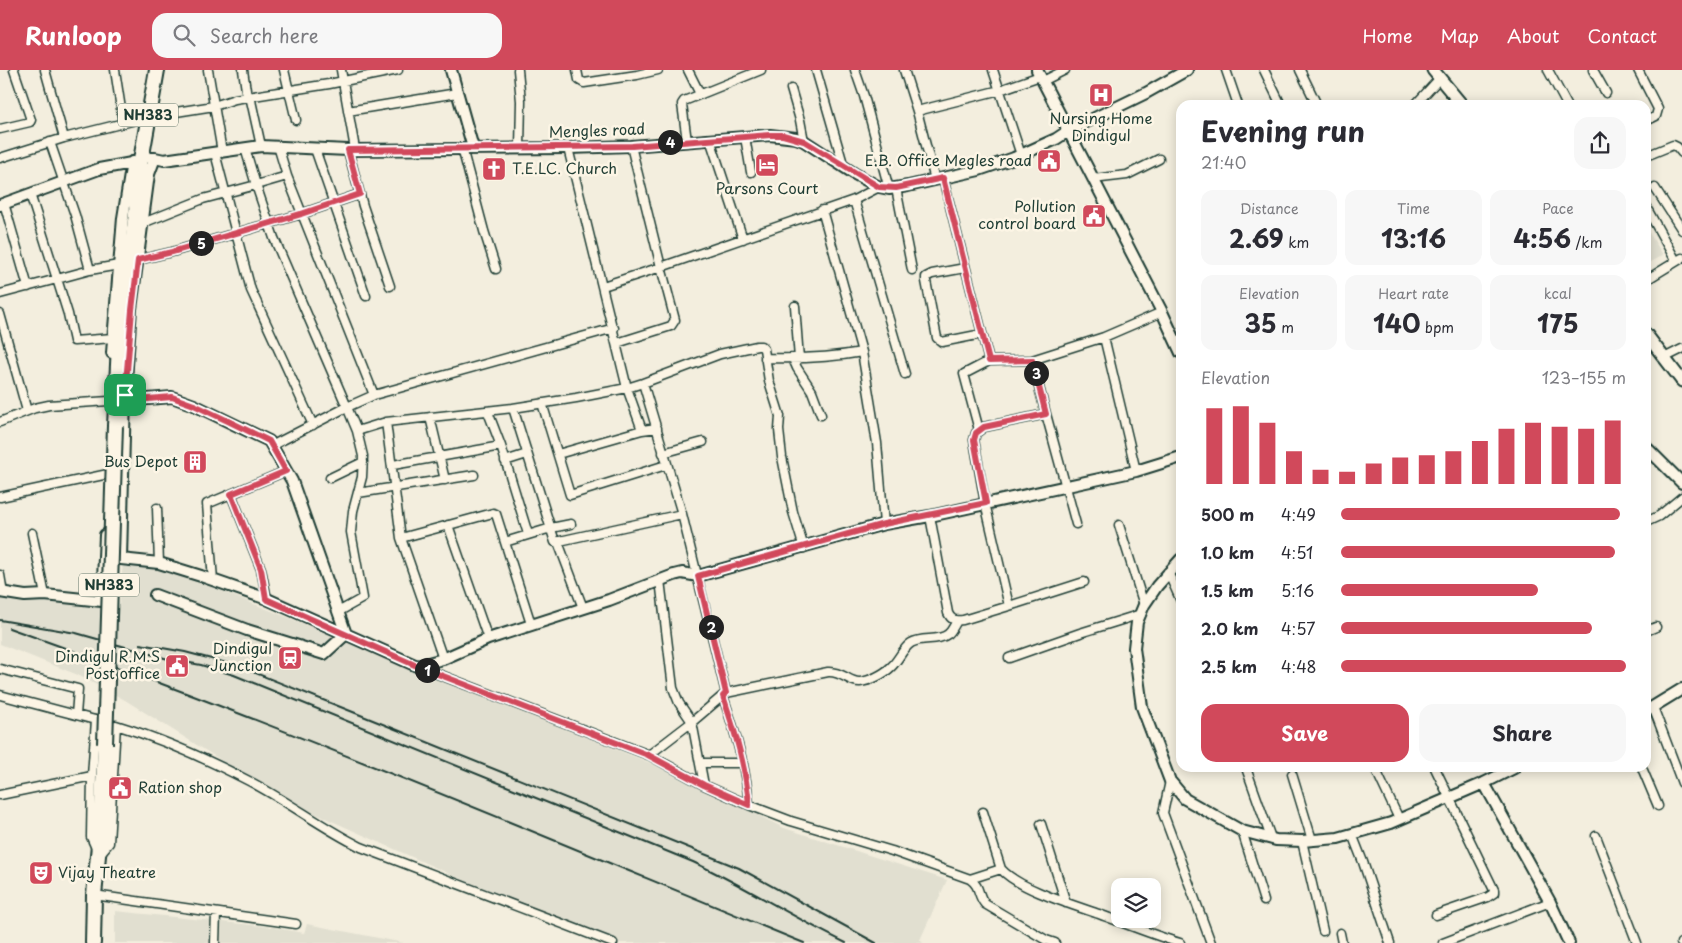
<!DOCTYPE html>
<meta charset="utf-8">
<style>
body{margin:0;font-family:"Playpen Sans",sans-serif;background:#f7f7f7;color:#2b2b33;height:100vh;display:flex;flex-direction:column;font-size:19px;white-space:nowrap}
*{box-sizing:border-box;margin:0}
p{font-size:16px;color:#7c7c81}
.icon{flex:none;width:28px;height:28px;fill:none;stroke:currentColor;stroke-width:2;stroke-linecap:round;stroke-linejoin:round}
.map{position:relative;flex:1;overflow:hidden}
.sheet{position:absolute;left:1176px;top:30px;width:475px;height:672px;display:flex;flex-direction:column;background:#fff;border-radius:15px;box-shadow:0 2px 12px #0003}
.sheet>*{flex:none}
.buttons{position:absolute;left:1111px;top:808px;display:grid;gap:10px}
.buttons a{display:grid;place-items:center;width:50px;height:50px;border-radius:10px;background:#fff;box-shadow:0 2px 12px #0003;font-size:25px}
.pin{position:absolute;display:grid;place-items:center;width:42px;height:42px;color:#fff;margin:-21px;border-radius:10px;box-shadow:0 2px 8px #0006}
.km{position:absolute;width:25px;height:25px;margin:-12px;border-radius:50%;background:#222;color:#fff;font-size:14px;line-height:25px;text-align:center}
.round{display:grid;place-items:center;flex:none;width:52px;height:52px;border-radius:15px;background:#f7f7f7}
.overview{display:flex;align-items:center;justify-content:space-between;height:85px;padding:0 25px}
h1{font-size:28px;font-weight:700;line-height:38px}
.figures{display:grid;grid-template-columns:repeat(3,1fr);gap:8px;height:85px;padding:5px 25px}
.figures div{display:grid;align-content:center;border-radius:12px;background:#f7f7f7;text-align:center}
.figures b{font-size:25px;font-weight:700}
.figures small{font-size:14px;font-weight:400}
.figures p{font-size:14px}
.chart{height:140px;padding:10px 25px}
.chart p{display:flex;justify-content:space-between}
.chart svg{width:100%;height:90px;margin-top:5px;stroke:#d1495b;stroke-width:6}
.primary-button{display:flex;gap:10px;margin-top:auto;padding:10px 25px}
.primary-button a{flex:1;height:58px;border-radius:15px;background:#d1495b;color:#fff;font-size:20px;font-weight:700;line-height:58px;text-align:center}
.primary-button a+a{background:#f7f7f7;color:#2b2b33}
ul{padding:0 25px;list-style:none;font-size:16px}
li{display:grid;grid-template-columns:80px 60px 1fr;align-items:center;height:38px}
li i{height:12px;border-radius:6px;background:#d1495b}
header{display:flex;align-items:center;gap:30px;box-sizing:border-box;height:70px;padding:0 25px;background:#d1495b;color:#fff}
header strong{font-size:24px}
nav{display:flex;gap:28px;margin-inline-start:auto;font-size:18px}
.search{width:350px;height:45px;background:#f7f7f7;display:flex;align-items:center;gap:12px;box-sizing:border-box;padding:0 18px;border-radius:15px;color:#7c7c81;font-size:19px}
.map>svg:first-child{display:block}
.built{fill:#e1dfd0}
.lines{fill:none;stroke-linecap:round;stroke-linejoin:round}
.street-casing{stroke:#1f3d34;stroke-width:11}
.secondary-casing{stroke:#1f3d34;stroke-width:14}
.primary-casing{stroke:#1f3d34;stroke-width:15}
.highway-casing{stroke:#1f3d34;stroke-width:18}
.street{stroke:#fcf5e5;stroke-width:8}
.secondary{stroke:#fcf5e5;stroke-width:10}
.primary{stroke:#fcf5e5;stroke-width:11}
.highway{stroke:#fcf5e5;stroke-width:14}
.rail{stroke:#1f3d34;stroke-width:2}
.highway-bridge-casing{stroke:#1f3d34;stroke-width:18;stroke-linecap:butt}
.highway-bridge{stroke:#fcf5e5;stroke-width:14}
.route-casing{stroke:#fff;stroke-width:10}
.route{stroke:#d1495b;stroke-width:6}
.labels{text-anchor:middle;stroke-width:5;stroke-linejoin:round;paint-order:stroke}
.shield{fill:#fcf5e5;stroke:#617469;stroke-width:1}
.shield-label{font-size:14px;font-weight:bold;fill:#1f3d34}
.poi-label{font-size:15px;fill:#1f3d34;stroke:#fcf5e5;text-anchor:end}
.street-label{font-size:15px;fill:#1f3d34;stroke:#fcf5e5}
</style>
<header>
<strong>Runloop</strong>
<div class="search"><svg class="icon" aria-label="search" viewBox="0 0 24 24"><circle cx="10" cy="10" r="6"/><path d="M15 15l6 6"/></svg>Search here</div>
<nav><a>Home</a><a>Map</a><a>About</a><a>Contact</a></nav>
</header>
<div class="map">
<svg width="1682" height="873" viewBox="0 0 1682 873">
<rect width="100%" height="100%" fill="#f3eede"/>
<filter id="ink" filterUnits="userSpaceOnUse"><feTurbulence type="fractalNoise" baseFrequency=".02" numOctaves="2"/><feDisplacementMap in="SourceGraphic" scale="10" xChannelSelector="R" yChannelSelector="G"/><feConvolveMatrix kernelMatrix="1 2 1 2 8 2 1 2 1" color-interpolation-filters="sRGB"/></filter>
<g filter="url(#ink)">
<path class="built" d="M1646,158L1663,185L1646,194Z
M123,493H152L658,696L784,758L947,810L920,870L923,873H603L283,729L125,630L78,605L0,574V528L19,530L119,536Z
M115,841L272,857L304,863L307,854L404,873H115Z"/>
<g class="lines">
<defs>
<path id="street" d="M45,0L64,68
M115,0L123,52
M208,0L222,82
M243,0L247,27
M284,0L296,50
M341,0L355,79
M518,0L521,31L520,78
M577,0L579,10L584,13L637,5L658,0
M688,0L700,24
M816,0L844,97
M855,0L864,26L889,119
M904,0L917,41L935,110
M993,0L1021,85
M1226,0L1238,35
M1264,0L1281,35
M1300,0L1317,35
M1548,0L1567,35
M1593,0L1606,23
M1638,0L1658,39L1656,46L1646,51
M1043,11L1065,0
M791,19L800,50L804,71
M250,26L261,76
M1415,35L1440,8
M348,41L457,23
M917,41L1000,20L1040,6
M157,45L214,36L235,29L329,14L398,0
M0,59L30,52L31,50L14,0
M745,67L751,102
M710,69L743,169
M687,71L682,34L684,31L761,0
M50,72L75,145L90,200
M278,76L287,106
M631,76L661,197L854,130L879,117
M462,78L484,161L496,199
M568,78L627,318L643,313L682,444L726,623
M315,79L366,226
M348,80L363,136L390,216
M215,83L251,220L313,355
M1646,86L1673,75L1677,77L1682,83
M0,88L64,68L148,47
M943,108L989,291L1032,290
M1093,109L1127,105L1159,89
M896,118L912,200
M1655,118L1682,160
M30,124L57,209L90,200L119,195
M854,130L905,304
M4,133L28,217
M1646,137L1676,191
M822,140L862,282L877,373L884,454
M143,153L203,129L256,115L245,78
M138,190L172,182L301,144L360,124
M965,198L932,204L926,207V211L937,268L942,272L982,264
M1646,210L1682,188
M603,216L661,197L675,250L671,256L617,273
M0,224L57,209L68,244L74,271L113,268
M795,236L799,289
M0,244L27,341
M1104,267L1162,242
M765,288C798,289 829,288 862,282
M1664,288L1682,279
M793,289L797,298L812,321L821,345
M643,313L720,284L757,276H761L764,279L769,311L780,346L779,360L782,387L793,442L804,478
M542,333L570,425L666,395
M513,338L386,352L357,361L347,337L374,325L614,258
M488,342L501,376L528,464
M1046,344L1076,454
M430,347L445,410
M0,352L35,338L49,335L109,331
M386,352L401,468
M642,360L627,318L576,328L513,338L555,472L682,444
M979,360L964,304L989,291
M271,376L347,337L274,168L256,115L287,106L374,325
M663,383L703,372
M558,384L642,360L657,358
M505,391L527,384
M393,395L501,376
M330,408L363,392
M358,423L474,405
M231,424L261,499L267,529
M0,427L108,404
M157,438L159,493
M930,446L948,543C951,550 955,551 963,550L1009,536L985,433L974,370L976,363L984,357L1046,344L1032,290L1104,267L1136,401
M1646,452L1659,446L1682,427
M448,455L488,569
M1119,455L1144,535
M32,463L45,525
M505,472L551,458L571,454
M558,472L583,538
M1168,502L1181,531
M0,505L3,523
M213,510L207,434L286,401
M660,510L673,618L679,633L692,652L704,715
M1009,536L1084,512
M338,542L363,528L351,462L353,441L362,407L363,386L357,361
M1646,561L1656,557
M1009,588L1080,563L1141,544
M443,589L401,468L493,443L496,444L531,554
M417,596L649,685L704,715L749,735L791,751L892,781L970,809C981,817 977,825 985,834L1046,870L1055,873
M0,599L78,619L76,645
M0,625L99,651
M723,626C735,662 746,697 749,735
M1653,637L1682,713
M96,650L92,706L91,767L99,785L109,773L116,655C162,669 207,689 249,711C288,731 322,758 361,777L613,873
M649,685L692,652L726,623L828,602C842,601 850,613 860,612C870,611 884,604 891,597C899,590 902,579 911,573C922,566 938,572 948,564C952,561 954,555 957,551
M700,693H743
M1246,698L1271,768
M1375,698L1399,749
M1435,698L1494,820V823L1488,827L1436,845
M1642,698L1658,736
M1292,704L1312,770
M1170,711L1163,743L1211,873
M0,725L92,706
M983,742L1001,799C1019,819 1073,835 1099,844C1126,854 1153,865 1180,873
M1041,754L1066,833
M1242,761L1264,831
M1352,764L1363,792L1390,873
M1596,766L1637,873
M1302,771L1323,861
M970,809L1001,799
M94,825L296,854
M1340,863L1342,873
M215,873L216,843
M1443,873L1550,832
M1681,873H1682"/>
<path id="secondary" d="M451,0L473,78
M1037,0L1162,242L1181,283
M150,88H155L164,90L261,76L348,80L568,78L631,76L770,65L796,68L804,71L855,104L879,117L889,119L908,116L979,100L1014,88L1056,69L1068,61L1146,23L1187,0
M0,135L99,99L137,92
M112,283L123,148L132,92
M125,325L129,329L136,330L172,327L194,335L269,371L292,411L346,564L324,584L247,560L155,525
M1646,377L1682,413
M104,488L121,489L159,493L201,506L267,529L417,596L443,589L488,569L609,530L674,505L682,503L698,506L884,454L930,446L1136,401L1181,387
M121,489L125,325L131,239L149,104L155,88
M1181,489L1157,516L1144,535L1137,552L1134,578L1142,637L1170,711L1185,729L1242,761L1276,770L1302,771L1338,768L1391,753L1484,713L1514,698
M0,522L25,526L45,525L102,531L105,465
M1646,641L1682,619
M1484,713L1550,832L1569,873"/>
<path id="primary" d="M1433,0L1462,35
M1646,264L1682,311"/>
<path id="highway" d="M115,356L119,274L137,136L135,124L157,0
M93,873L94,825L101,756L105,674"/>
</defs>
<use href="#street" class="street-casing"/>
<use href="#secondary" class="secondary-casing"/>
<use href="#primary" class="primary-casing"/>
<use href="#highway" class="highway-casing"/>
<use href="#street" class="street"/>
<use href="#secondary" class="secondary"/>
<use href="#primary" class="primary"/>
<use href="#highway" class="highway"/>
<path class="rail" d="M0,550L76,563L168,589L201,595L234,605L693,792C745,816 794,848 846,873
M9,558C278,653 540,765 804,873
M140,574L185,582L238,596L353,642L739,798L876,873"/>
<defs>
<path id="highway-bridge" d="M105,674L115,356"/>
</defs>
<use href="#highway-bridge" class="highway-bridge-casing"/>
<use href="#highway-bridge" class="highway-bridge"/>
</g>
</g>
<g class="lines" filter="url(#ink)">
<defs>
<path id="route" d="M770,65H783L804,71L879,117L896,118L943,108L989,291L1032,290L1046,344L984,357L976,363L974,370L986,433L884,454L698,506L726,623L723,626C735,662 746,697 749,735L704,715L648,685L417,596L266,529L261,499L231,424L286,401L269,371L228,351L194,335L172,327L136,330L129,328L125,325L132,240L138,190L172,182L301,144L360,124L348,80L632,76Z"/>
</defs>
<use href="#route" class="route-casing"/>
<use href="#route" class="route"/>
</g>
<defs>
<symbol id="hospital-square" viewBox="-11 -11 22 22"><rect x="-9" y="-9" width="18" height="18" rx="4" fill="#d1495b" stroke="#fcf5e5"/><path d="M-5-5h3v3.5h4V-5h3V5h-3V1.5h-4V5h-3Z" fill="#fff"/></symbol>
<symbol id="civic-square" viewBox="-11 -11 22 22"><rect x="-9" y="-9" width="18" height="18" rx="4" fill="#d1495b" stroke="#fcf5e5"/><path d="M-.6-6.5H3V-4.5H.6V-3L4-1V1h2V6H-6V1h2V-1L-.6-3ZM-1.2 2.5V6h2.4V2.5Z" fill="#fff"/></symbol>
<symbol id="hotel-square" viewBox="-11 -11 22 22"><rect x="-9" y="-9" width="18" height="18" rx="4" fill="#d1495b" stroke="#fcf5e5"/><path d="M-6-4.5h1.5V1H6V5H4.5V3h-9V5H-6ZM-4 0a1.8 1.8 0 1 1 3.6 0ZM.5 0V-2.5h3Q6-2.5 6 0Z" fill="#fff"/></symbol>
<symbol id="church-square" viewBox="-11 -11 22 22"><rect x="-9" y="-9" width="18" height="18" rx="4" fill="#d1495b" stroke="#fcf5e5"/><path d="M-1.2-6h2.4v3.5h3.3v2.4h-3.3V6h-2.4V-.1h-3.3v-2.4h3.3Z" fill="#fff"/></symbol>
<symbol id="building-square" viewBox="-11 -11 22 22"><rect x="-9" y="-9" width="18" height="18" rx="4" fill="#d1495b" stroke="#fcf5e5"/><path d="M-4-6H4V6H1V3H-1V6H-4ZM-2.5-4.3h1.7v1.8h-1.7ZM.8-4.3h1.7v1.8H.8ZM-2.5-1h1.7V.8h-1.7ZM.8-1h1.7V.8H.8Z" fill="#fff"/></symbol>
<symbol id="station-square" viewBox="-11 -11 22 22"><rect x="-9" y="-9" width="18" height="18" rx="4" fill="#d1495b" stroke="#fcf5e5"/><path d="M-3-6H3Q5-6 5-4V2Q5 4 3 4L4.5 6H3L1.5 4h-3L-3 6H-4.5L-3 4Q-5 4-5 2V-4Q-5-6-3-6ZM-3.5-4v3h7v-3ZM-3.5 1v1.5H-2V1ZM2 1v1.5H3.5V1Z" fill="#fff"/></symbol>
<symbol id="theatre-square" viewBox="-11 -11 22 22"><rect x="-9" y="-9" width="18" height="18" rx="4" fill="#d1495b" stroke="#fcf5e5"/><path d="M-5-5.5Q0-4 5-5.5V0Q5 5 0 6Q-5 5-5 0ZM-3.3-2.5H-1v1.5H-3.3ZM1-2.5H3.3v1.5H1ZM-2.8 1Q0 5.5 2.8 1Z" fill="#fff"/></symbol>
</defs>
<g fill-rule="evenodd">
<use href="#hospital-square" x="1087" y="11" width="28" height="28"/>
<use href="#civic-square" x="1035" y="77" width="28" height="28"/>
<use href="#hotel-square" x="753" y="81" width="28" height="28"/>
<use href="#church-square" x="480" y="85" width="28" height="28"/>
<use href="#civic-square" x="1080" y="132" width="28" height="28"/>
<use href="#building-square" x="181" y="378" width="28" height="28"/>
<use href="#station-square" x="276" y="574" width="28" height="28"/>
<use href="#civic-square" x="163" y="582" width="28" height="28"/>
<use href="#civic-square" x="106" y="704" width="28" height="28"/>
<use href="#theatre-square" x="27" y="789" width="28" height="28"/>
</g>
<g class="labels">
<g class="shield">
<rect x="118" y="33.5" width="60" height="23" rx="4"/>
<rect x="79" y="503.5" width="60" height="23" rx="4"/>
</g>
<g class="shield-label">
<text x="148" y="50">NH383</text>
<text x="109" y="520">NH383</text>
</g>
<g class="poi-label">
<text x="1101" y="54" text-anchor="middle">Nursing Home<tspan x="1101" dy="17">Dindigul</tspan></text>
<text x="1032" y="96">E.B. Office Megles road</text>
<text x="512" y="104" text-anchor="start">T.E.LC. Church</text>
<text x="767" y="124" text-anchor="middle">Parsons Court</text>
<text x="1076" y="142">Pollution<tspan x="1076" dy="17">control board</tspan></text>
<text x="178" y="397">Bus Depot</text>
<text x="272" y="584">Dindigul<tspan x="272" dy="17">Junction</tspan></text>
<text x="160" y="592">Dindigul R.M.S<tspan x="160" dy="17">Post office</tspan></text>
<text x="138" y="723" text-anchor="start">Ration shop</text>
<text x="58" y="808" text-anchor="start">Vijay Theatre</text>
</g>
<g class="street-label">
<text transform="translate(597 61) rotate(-2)" y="5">Mengles road</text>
</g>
</g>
</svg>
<div class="buttons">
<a><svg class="icon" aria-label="layers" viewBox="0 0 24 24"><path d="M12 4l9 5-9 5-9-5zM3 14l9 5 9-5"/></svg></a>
</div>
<div class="pin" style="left:125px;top:325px;background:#1e9e55"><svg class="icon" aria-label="arrive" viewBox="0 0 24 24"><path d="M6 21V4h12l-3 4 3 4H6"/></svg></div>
<b class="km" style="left:427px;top:600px">1</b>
<b class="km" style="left:711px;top:557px">2</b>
<b class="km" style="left:1036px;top:303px">3</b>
<b class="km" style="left:670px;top:72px">4</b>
<b class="km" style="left:201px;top:173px">5</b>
<section class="sheet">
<div class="overview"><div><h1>Evening run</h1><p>21:40</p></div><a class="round"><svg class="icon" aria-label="share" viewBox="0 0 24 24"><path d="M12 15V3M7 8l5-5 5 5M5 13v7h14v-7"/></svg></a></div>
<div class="figures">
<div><p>Distance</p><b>2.69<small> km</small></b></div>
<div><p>Time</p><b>13:16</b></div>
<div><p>Pace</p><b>4:56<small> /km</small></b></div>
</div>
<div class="figures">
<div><p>Elevation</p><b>35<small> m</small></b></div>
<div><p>Heart rate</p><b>140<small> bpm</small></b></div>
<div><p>kcal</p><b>175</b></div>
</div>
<div class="chart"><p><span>Elevation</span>123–155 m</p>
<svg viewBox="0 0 160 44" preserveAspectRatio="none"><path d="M5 44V7M15 44V6M25 44V14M35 44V28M45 44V37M55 44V38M65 44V34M75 44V31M85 44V30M95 44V28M105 44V23M115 44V17M125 44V14M135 44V16M145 44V17M155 44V13"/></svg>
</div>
<ul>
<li><b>500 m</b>4:49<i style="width:98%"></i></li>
<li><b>1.0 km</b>4:51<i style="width:96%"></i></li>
<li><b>1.5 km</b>5:16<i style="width:69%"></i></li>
<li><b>2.0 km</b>4:57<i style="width:88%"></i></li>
<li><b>2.5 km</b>4:48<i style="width:100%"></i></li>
</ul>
<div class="primary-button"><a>Save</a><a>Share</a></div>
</section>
</div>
